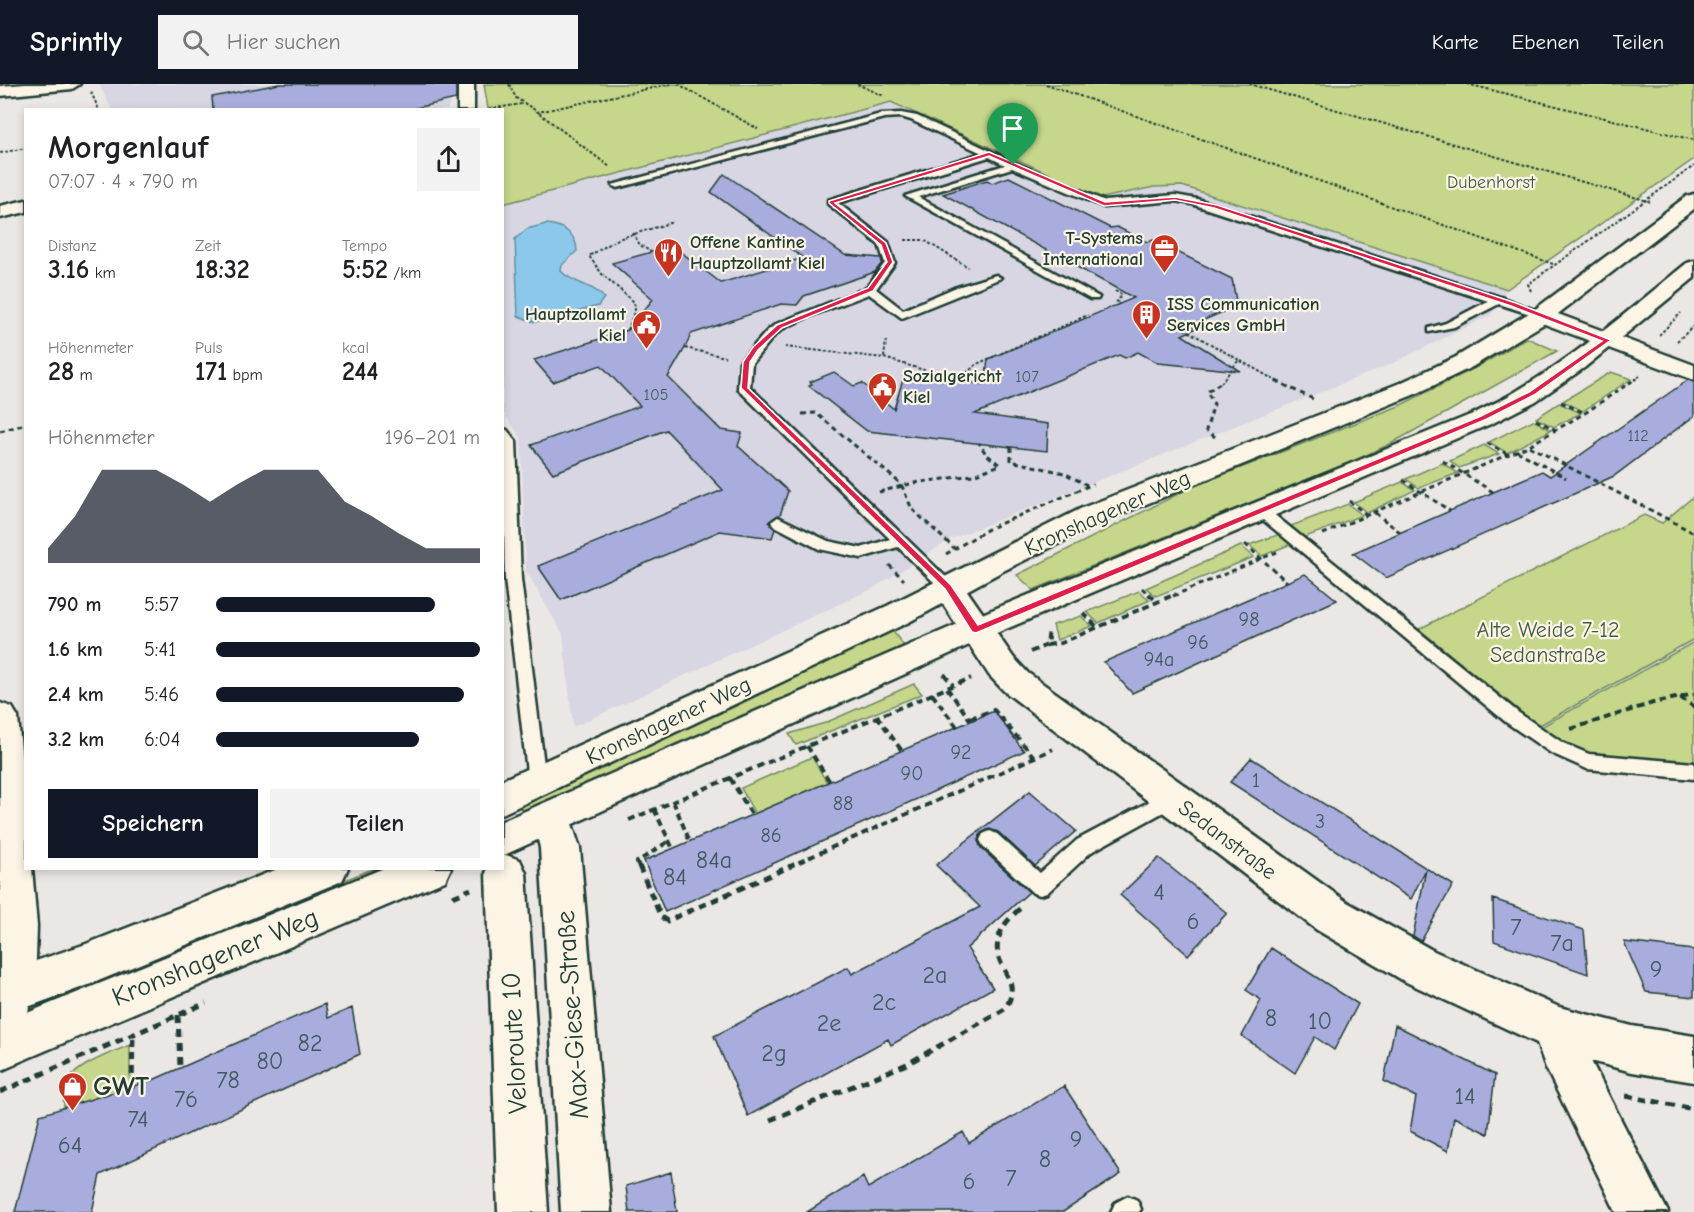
<!DOCTYPE html>
<html lang="de">
<meta charset="utf-8">
<style>
body{margin:0;font-family:"Comic Neue",sans-serif;background:#f2f2f2;color:#202124;height:100vh;display:flex;flex-direction:column;font-size:22px;white-space:nowrap}
*{box-sizing:border-box;margin:0}
p{font-size:20px;color:#757577}
.icon{flex:none;width:33px;height:33px;fill:none;stroke:currentColor;stroke-width:2;stroke-linecap:round;stroke-linejoin:round}
.map{position:relative;flex:1;overflow:hidden}
.sheet{position:absolute;left:24px;top:24px;width:480px;height:762px;display:flex;flex-direction:column;background:#fff;border-radius:0px;box-shadow:0 3px 9px #0003}
.sheet>*{flex:none}
.pin{position:absolute;display:grid;place-items:center;width:51px;height:51px;color:#fff;margin:-62px -26px;border-radius:50% 50% 50% 0;rotate:-45deg;box-shadow:0 0 6px #0007}
.pin .icon{rotate:45deg}
.round{display:grid;place-items:center;flex:none;width:63px;height:63px;border-radius:0px;background:#f2f2f2}
.head{display:flex;align-items:center;justify-content:space-between;height:102px;padding:0 24px}
h1{font-size:33px;font-weight:700;line-height:45px}
.metrics{display:grid;grid-template-columns:repeat(3,1fr);gap:9px;height:102px;padding:6px 24px}
.metrics div{display:grid;align-content:center}
.metrics b{font-size:26px;font-weight:700}
.metrics small{font-size:16px;font-weight:400}
.metrics p{font-size:16px}
.chart{height:168px;padding:12px 24px}
.chart p{display:flex;justify-content:space-between}
.chart svg{width:100%;height:108px;margin-top:6px;fill:#111827;opacity:.7}
.cta{display:flex;gap:12px;margin-top:auto;padding:12px 24px}
.cta a{flex:1;height:69px;border-radius:0px;background:#111827;color:#fff;font-size:24px;font-weight:700;line-height:69px;text-align:center}
.cta a+a{background:#f2f2f2;color:#202124}
ul{padding:0 24px;list-style:none;font-size:20px}
li{display:grid;grid-template-columns:96px 72px 1fr;align-items:center;height:45px}
li i{height:15px;border-radius:8px;background:#111827}
header{display:flex;align-items:center;gap:36px;box-sizing:border-box;height:84px;padding:0 30px;background:#111827;color:#fff}
header strong{font-size:28px}
nav{display:flex;gap:33px;margin-inline-start:auto;font-size:21px}
.search{width:420px;height:54px;background:#f2f2f2;display:flex;align-items:center;gap:15px;box-sizing:border-box;padding:0 21px;border-radius:0px;color:#757577;font-size:22px}
.map>svg:first-child{display:block}
.built{fill:#d7d6e2}
.green{fill:#c6d78b;stroke:#728a60;stroke-width:1.5}
.water{fill:#8cc8ec;stroke:#6090a2;stroke-width:1.5}
.building{fill:#a9adde;stroke:#1f3d34;stroke-width:1.5}
.lines{fill:none;stroke-linecap:round;stroke-linejoin:round}
.service-casing{stroke:#1f3d34;stroke-width:5}
.minor-casing{stroke:#1f3d34;stroke-width:5}
.secondary-casing{stroke:#1f3d34;stroke-width:5}
.path-far3{stroke:#1f3d34;stroke-width:2;stroke-dasharray:3 2;stroke-linecap:butt}
.path-far2{stroke:#1f3d34;stroke-width:3;stroke-dasharray:5 4;stroke-linecap:butt}
.path-far1{stroke:#1f3d34;stroke-width:4;stroke-dasharray:7 4.5;stroke-linecap:butt}
.path{stroke:#1f3d34;stroke-width:5;stroke-dasharray:8 6;stroke-linecap:butt}
.service{fill:#fcf5e5;fill-rule:evenodd}
.minor{fill:#fcf5e5;fill-rule:evenodd}
.secondary{fill:#fcf5e5;fill-rule:evenodd}
.route{fill:#e11d48;stroke:#fff;stroke-width:1.5;fill-rule:evenodd}
.labels{text-anchor:middle;stroke-width:4.5;stroke-linejoin:round;paint-order:stroke}
.far-number-label{font-size:16px;fill:#42595e}
.far-park-label{font-size:18px;fill:#405c45;stroke:#fcf5e5}
.far-poi-label{font-size:18px;font-weight:bold;fill:#1f3d34;stroke:#fcf5e5;text-anchor:start}
.number-label{font-size:20px;fill:#42595e}
.street-label{font-size:22px;fill:#1f3d34;stroke:#fcf5e5}
.park-label{font-size:22px;fill:#405c45;stroke:#fcf5e5}
.near-number-label{font-size:24px;fill:#42595e}
.near-street-label{font-size:27px;fill:#1f3d34;stroke:#fcf5e5}
.near-poi-label{font-size:27px;font-weight:bold;fill:#1f3d34;stroke:#fcf5e5;text-anchor:start}
</style>
<header>
<strong>Sprintly</strong>
<div class="search"><svg class="icon" aria-label="search" viewBox="0 0 24 24"><circle cx="10" cy="10" r="6"/><path d="M15 15l6 6"/></svg>Hier suchen</div>
<nav><a>Karte</a><a>Ebenen</a><a>Teilen</a></nav>
</header>
<div class="map">
<svg width="1694" height="1128" viewBox="0 0 1694 1128">
<rect width="100%" height="100%" fill="#ebe7e4"/>
<filter id="ink" filterUnits="userSpaceOnUse"><feTurbulence type="fractalNoise" baseFrequency=".0167" numOctaves="2"/><feDisplacementMap in="SourceGraphic" scale="12" xChannelSelector="R" yChannelSelector="G"/><feConvolveMatrix kernelMatrix="1 2 1 2 8 2 1 2 1" color-interpolation-filters="sRGB"/></filter>
<g filter="url(#ink)">
<path class="built" d="M99,0H452V16L447,26H112Z
M891,18L1102,114L1154,103L1182,102L1507,205L1491,231L1391,280L951,455L872,505L573,643L563,550L526,487L521,354L503,328V120Z"/>
<path class="green" d="M484,0H1690L1694,1V75L1507,205L1182,102L1154,103L1102,114L891,18L503,120L502,26L488,25Z
M1527,254L1557,267L1392,359L1356,376L1033,506L1017,491L1194,402L1399,322L1475,284Z
M1611,288L1631,295L1583,327L1563,317Z
M1559,319L1581,329L1554,343L1536,334Z
M1533,336L1551,346L1507,369L1489,358Z
M1484,361L1499,370L1459,384L1450,377Z
M1442,379L1458,389L1419,404L1406,395Z
M1402,398L1415,406L1367,429L1354,418Z
M1694,412V555L1538,642L1419,545L1644,431L1662,439Z
M1348,420L1362,431L1301,455L1286,444Z
M1280,450L1291,460L1262,472L1249,461Z
M1241,462L1254,473L1156,512L1146,504Z
M1139,507L1150,516L1098,539L1087,528Z
M1081,532L1092,542L1057,556L1053,541Z
M891,545L904,562L522,735L520,720L736,622Z
M1694,558V689L1588,672L1558,659L1539,644Z
M914,600L922,610L796,661L789,650L825,639Z
M812,673L827,699L755,730L741,704Z
M372,785H400L111,901V890Z
M130,961V1006L118,1007L64,1024C64,1018 62,1010 64,1005C69,983 111,969 130,961Z"/>
<path class="water" d="M546,140C562,141 577,150 577,167L562,181L561,187C573,200 593,200 604,214L598,222L546,236L534,238L518,232L515,155L527,145Z"/>
<path class="building" d="M279,0H456V15L407,26H213L212,13Z
M724,90L845,171L881,174L882,179L875,188L804,212L797,221L781,220L691,250L685,264L668,293L721,346L742,349L738,362L788,407L780,431L769,438L775,445L772,454L720,447L561,516L538,482L723,406L666,346L553,389L531,361L640,322L601,281L553,298L534,276L628,246L653,215L612,179L673,162L721,199L803,174L711,108Z
M1009,93L1110,144L1117,143L1147,158L1153,156L1232,195L1237,222L1192,241L1196,244L1182,251L1240,287L1158,279L1138,268L1125,274L1119,271L975,330L1048,340L1047,367L867,347L809,302L812,300L810,298L834,288L854,302L862,299L894,325L904,292L985,300L988,275L1134,214L943,110L987,96L992,99Z
M1688,296L1694,298V332L1614,392L1386,494L1353,469L1542,387L1550,392Z
M1305,490L1337,516L1132,609L1104,578Z
M994,627L1024,667L665,828L644,777Z
M1251,674L1453,801L1421,857L1413,852L1426,785L1411,815L1230,698Z
M1030,707L1076,747L1035,782L998,748L989,745L981,749L978,757L981,764L1029,808L967,864L993,904L891,961L888,955L748,1032L714,952L848,883L852,890L980,823L936,781Z
M1159,774L1227,829L1188,871L1120,811Z
M1493,815L1584,846L1588,890L1494,857Z
M1624,858L1694,866V913L1646,908Z
M1271,864L1358,920L1334,966L1315,953L1295,989L1242,952L1261,916L1246,906Z
M325,920L328,934L352,924L360,970L100,1091L92,1128H15L40,1031L153,996Z
M1395,941L1495,991L1488,1050L1454,1033L1448,1067L1410,1047L1416,1013L1384,997Z
M1064,1002L1121,1090L1063,1128H807L863,1093L868,1104L963,1048L969,1059Z
M671,1088L677,1128H629L626,1102Z"/>
<g class="lines">
<defs>
<path id="service" d="M901,29L917,32L1016,79L1105,117L1175,111L1197,115L1503,214L1548,231L1542,234L1499,220L1454,243L1429,248V244L1446,239L1488,217L1192,120L1175,117L1104,123L1012,84L918,113L1099,213L1098,215H1090L905,112L1005,81L989,73L838,119L888,158L895,179L876,205L903,226L954,204L996,191L1001,194L902,234L869,210L808,233L784,244L775,251L752,279L750,303L956,503L953,507H943L898,463L861,474L819,465L773,441L771,438L778,433L828,457L861,464L890,455L740,307L738,304L740,278L767,247L776,240L866,204L885,179L879,161L828,120V116L982,69L911,36L901,33L884,34L617,104L612,101L881,30Z
M502,345L507,346L516,357L521,495L546,697L544,703L537,705L530,703L528,697L505,495Z
M1261,422L1266,424L1519,629L1563,659L1589,670L1694,679V695L1587,685L1551,669L1507,639L1256,430L1254,427L1256,424Z
M1173,705L1180,707L1182,713L1180,719L1091,768L1047,809L1040,811L1033,809L983,762L980,756L983,750L990,747L997,750L1040,789L1077,756Z
M1128,1112L1137,1116L1141,1125L1139,1128H1111L1115,1119Z"/>
<path id="minor" d="M25,0H80L72,5L0,12V2Z
M458,0H474V26H458Z
M26,116V128L0,134V122Z
M1542,224L1694,281V296L1534,236L1531,231L1534,226Z
M948,492L959,495L1013,573L1028,589L1347,818L1434,867L1559,923L1632,942L1694,952V998L1632,988L1591,977L1668,1128H1616L1546,984L1537,959L1404,897L1317,846L1004,607L989,591L932,503L937,495Z
M0,619L12,623L18,633L26,719V784H32L37,842L36,875L23,964L16,980L0,987Z
M552,717L566,722L580,764L611,1128H561L540,764L533,734L538,722Z
M506,771L520,776L526,789L548,1128H498L486,789L488,784H502V772Z"/>
<path id="secondary" d="M1694,110V125L1550,236L1472,283L1418,309L1102,438L1001,488L909,538L502,730V696L887,522L1082,424L1400,299L1456,273L1534,226L1687,112Z
M1694,177V194L1584,284L1536,317L1493,339L987,553L502,772V737L965,537L1475,329C1490,321 1506,314 1520,305C1580,269 1633,223 1687,179Z
M280,784H348L342,797L86,902L0,933V889L86,860Z
M384,784H451L445,797L0,986V940Z"/>
</defs>
<use href="#service" class="service-casing"/>
<use href="#minor" class="minor-casing"/>
<use href="#secondary" class="secondary-casing"/>
<path class="path-far3" d="M509,0L516,14L538,28L671,0
M678,0L758,45
M857,0L884,12
M1046,0L1556,181
M1249,0L1651,118
M1467,0L1694,56
M91,8L99,26
M489,25L522,20
M539,29L610,83
M0,69L26,64
M633,149L640,161L651,168
M905,156H924L968,183
M1115,207L1122,211L1116,219L1119,220
M1531,207L1528,200L1694,82
M1184,245L1280,299
M628,246L635,225L634,218L602,190L589,172L618,155L673,138
M1659,251L1681,229
M1677,257L1694,242
M785,263L884,274L886,257
M685,264L725,273
M884,274L927,287L964,291L977,280L1088,231
M1221,299L1238,277
M1630,299L1640,292"/>
<path class="path-far2" d="M1276,297L1315,316
M1561,318L1584,329
M802,330L816,329L901,400L912,425L955,465
M1536,336L1556,346
M0,347L26,340
M1215,353L1206,346L1214,320L1207,308L1223,297
M1487,359L1507,370
M1529,362L1694,449
M1011,363V377L1064,389L1087,401
M1517,367L1566,394
M1443,377L1493,408
M1403,396L1450,427
M879,408L914,399L973,391L1000,381L986,370L979,359
M1349,417L1368,432
M1375,429L1400,448
M1323,450L1528,362L1585,329L1632,297
M1245,460L1287,498
M946,470L990,444L1093,400
M889,481L904,496
M1142,504L1150,512
M1173,512L1277,468"/>
<path class="path-far1" d="M1149,510L1157,518
M1083,529L1097,543
M1047,561L1061,559L1176,510
M1030,568L1047,561L1049,545
M944,590L953,601
M947,604L971,637
M932,610L957,643
M1680,613L1694,623
M877,632L902,667
M970,634L994,626L1035,674
M1571,645L1653,619L1694,610
M807,662L830,698
M730,694L752,731
M673,717L690,758
M654,725L673,765
M629,736L971,594
M639,783L637,778L669,757
M788,783L1053,665"/>
<path class="path" d="M639,782L661,833L667,837L791,782
M453,813L471,805
M178,931L180,984
M132,1005L133,951
M0,1008L206,919
M1626,1012L1694,1025
M770,1036L907,980L1005,925C1026,892 987,884 1000,850C1004,838 1015,829 1024,821"/>
<use href="#service" class="service"/>
<use href="#minor" class="minor"/>
<use href="#secondary" class="secondary"/>
</g>
</g>
<path class="route" d="M989,68L1105,118L1175,113L1217,121L1516,219L1611,256L1534,311L1487,335L976,549L972,548L945,505L741,304L743,278L753,263L777,241L868,204L887,178L881,161L829,119V117ZM989,72L1104,122L1175,116L1214,124L1511,222L1602,257L1529,308L1481,332L978,541L951,501L748,304L750,278L758,266L782,244L873,207L893,178L886,159L835,119Z"/>
<defs>
<symbol id="office-pin" viewBox="-11 -11 22 30"><path d="M0 17L-7.5 6A9.5 9.5 0 1 1 7.5 6Z" fill="#c8321e" stroke="#fcf5e5"/><path d="M-6-3h4V-5.5h4V-3h4V5H-6ZM-1-4.5V-3h2v-1.5ZM-6 0V1H6V0Z" fill="#fff"/></symbol>
<symbol id="restaurant-pin" viewBox="-11 -11 22 30"><path d="M0 17L-7.5 6A9.5 9.5 0 1 1 7.5 6Z" fill="#c8321e" stroke="#fcf5e5"/><path d="M-5-6h1v4h1v-4h1v4h1v-4h1v5L-1.5 .5V6h-2V.5L-5-1ZM5-6V6H3V1.5H1.5Q1.5-4 5-6Z" fill="#fff"/></symbol>
<symbol id="building-pin" viewBox="-11 -11 22 30"><path d="M0 17L-7.5 6A9.5 9.5 0 1 1 7.5 6Z" fill="#c8321e" stroke="#fcf5e5"/><path d="M-4-6H4V6H1V3H-1V6H-4ZM-2.5-4.3h1.7v1.8h-1.7ZM.8-4.3h1.7v1.8H.8ZM-2.5-1h1.7V.8h-1.7ZM.8-1h1.7V.8H.8Z" fill="#fff"/></symbol>
<symbol id="civic-pin" viewBox="-11 -11 22 30"><path d="M0 17L-7.5 6A9.5 9.5 0 1 1 7.5 6Z" fill="#c8321e" stroke="#fcf5e5"/><path d="M-.6-6.5H3V-4.5H.6V-3L4-1V1h2V6H-6V1h2V-1L-.6-3ZM-1.2 2.5V6h2.4V2.5Z" fill="#fff"/></symbol>
<symbol id="shop-pin" viewBox="-11 -11 22 30"><path d="M0 17L-7.5 6A9.5 9.5 0 1 1 7.5 6Z" fill="#c8321e" stroke="#fcf5e5"/><path d="M-5-2.5h2.3a2.7 3.5 0 0 1 5.4 0H5L5.5 6h-11ZM-1.5-2.5h3a1.5 2.3 0 0 0-3 0Z" fill="#fff"/></symbol>
</defs>
<g fill-rule="evenodd">
<use href="#office-pin" x="1148" y="148" width="33" height="45"/>
<use href="#restaurant-pin" x="652" y="152" width="33" height="45"/>
<use href="#building-pin" x="1130" y="214" width="33" height="45"/>
<use href="#civic-pin" x="630" y="224" width="33" height="45"/>
<use href="#civic-pin" x="866" y="286" width="33" height="45"/>
<use href="#shop-pin" x="56" y="986" width="33" height="45"/>
</g>
<g class="labels">
<g class="far-number-label">
<text x="1027" y="298">107</text>
<text x="656" y="316">105</text>
<text x="1638" y="357">112</text>
</g>
<g class="far-park-label">
<text x="1491" y="104">Dubenhorst</text>
</g>
<g class="far-poi-label">
<text x="1143" y="160" text-anchor="end">T-Systems<tspan x="1143" dy="21">International</tspan></text>
<text x="690" y="164">Offene Kantine<tspan x="690" dy="21">Hauptzollamt Kiel</tspan></text>
<text x="1167" y="226">ISS Communication<tspan x="1167" dy="21">Services GmbH</tspan></text>
<text x="626" y="236" text-anchor="end">Hauptzollamt<tspan x="626" dy="21">Kiel</tspan></text>
<text x="903" y="298">Sozialgericht<tspan x="903" dy="21">Kiel</tspan></text>
</g>
<g class="number-label">
<text x="1249" y="542">98</text>
<text x="1198" y="565">96</text>
<text x="1159" y="582">94a</text>
<text x="961" y="675">92</text>
<text x="912" y="696">90</text>
<text x="1256" y="703">1</text>
<text x="843" y="726">88</text>
<text x="1320" y="744">3</text>
<text x="771" y="758">86</text>
</g>
<g class="street-label">
<text transform="translate(1107 428) rotate(-24)" y="8">Kronshagener Weg</text>
<text transform="translate(668 636) rotate(-25)" y="8">Kronshagener Weg</text>
<text transform="translate(1228 755) rotate(37)" y="8">Sedanstraße</text>
</g>
<g class="park-label">
<text x="1548" y="553">Alte Weide 7-12<tspan x="1548" dy="25">Sedanstraße</tspan></text>
</g>
<g class="near-number-label">
<text x="714" y="784">84a</text>
<text x="675" y="801">84</text>
<text x="1159" y="816">4</text>
<text x="1193" y="845">6</text>
<text x="1516" y="851">7</text>
<text x="1562" y="867">7a</text>
<text x="1656" y="893">9</text>
<text x="935" y="899">2a</text>
<text x="884" y="926">2c</text>
<text x="1271" y="942">8</text>
<text x="1320" y="945">10</text>
<text x="829" y="947">2e</text>
<text x="310" y="967">82</text>
<text x="774" y="977">2g</text>
<text x="270" y="985">80</text>
<text x="228" y="1004">78</text>
<text x="1465" y="1020">14</text>
<text x="186" y="1023">76</text>
<text x="138" y="1043">74</text>
<text x="1076" y="1063">9</text>
<text x="70" y="1069">64</text>
<text x="1045" y="1083">8</text>
<text x="1011" y="1102">7</text>
<text x="969" y="1105">6</text>
</g>
<g class="near-street-label">
<text transform="translate(215 873) rotate(-22)" y="9">Kronshagener Weg</text>
<text transform="translate(572 931) rotate(-94)" y="9">Max-Giese-Straße</text>
<text transform="translate(514 959) rotate(-93)" y="9">Veloroute 10</text>
</g>
<g class="near-poi-label">
<text x="93" y="1011">GWT</text>
</g>
</g>
</svg>
<div class="pin" style="left:1013px;top:81px;background:#1e9e55"><svg class="icon" aria-label="arrive" viewBox="0 0 24 24"><path d="M6 21V4h12l-3 4 3 4H6"/></svg></div>
<section class="sheet">
<div class="head"><div><h1>Morgenlauf</h1><p>07:07 · 4 × 790 m</p></div><a class="round"><svg class="icon" aria-label="share" viewBox="0 0 24 24"><path d="M12 15V3M7 8l5-5 5 5M5 13v7h14v-7"/></svg></a></div>
<div class="metrics">
<div><p>Distanz</p><b>3.16<small> km</small></b></div>
<div><p>Zeit</p><b>18:32</b></div>
<div><p>Tempo</p><b>5:52<small> /km</small></b></div>
</div>
<div class="metrics">
<div><p>Höhenmeter</p><b>28<small> m</small></b></div>
<div><p>Puls</p><b>171<small> bpm</small></b></div>
<div><p>kcal</p><b>244</b></div>
</div>
<div class="chart"><p><span>Höhenmeter</span>196–201 m</p>
<svg viewBox="0 0 160 44" preserveAspectRatio="none"><path d="M0 44V38L10 25L20 6L30 6L40 6L50 12L60 19L70 12L80 6L90 6L100 6L110 19L120 25L130 32L140 38L150 38L160 38V44z"/></svg>
</div>
<ul>
<li><b>790 m</b>5:57<i style="width:83%"></i></li>
<li><b>1.6 km</b>5:41<i style="width:100%"></i></li>
<li><b>2.4 km</b>5:46<i style="width:94%"></i></li>
<li><b>3.2 km</b>6:04<i style="width:77%"></i></li>
</ul>
<div class="cta"><a>Speichern</a><a>Teilen</a></div>
</section>
</div>
